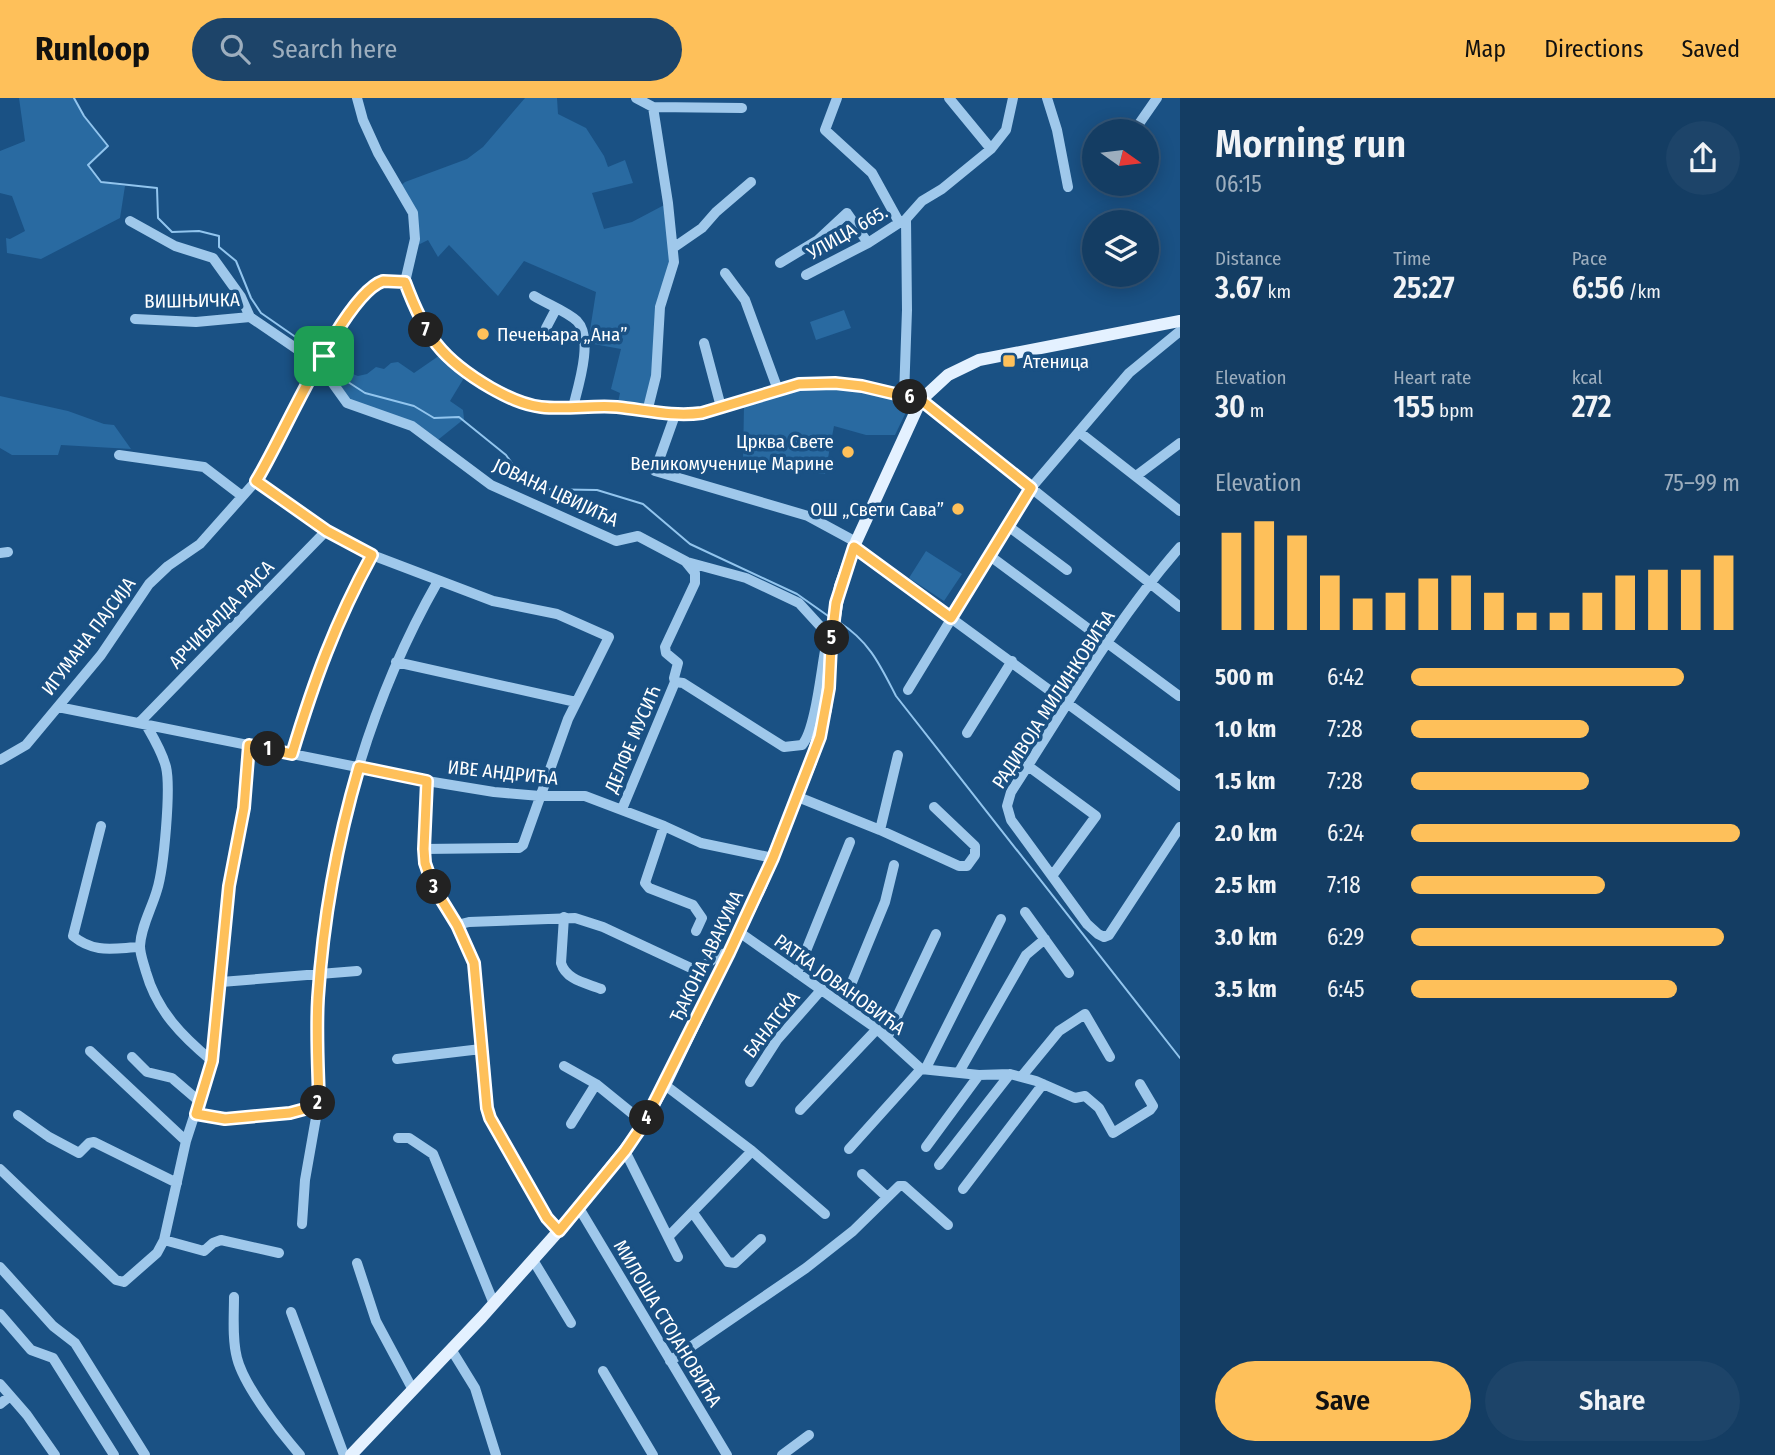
<!DOCTYPE html>
<meta charset="utf-8">
<style>
body{margin:0;font-family:"Fira Sans Condensed",sans-serif;background:#1d4469;color:#f1f3f6;height:100vh;display:flex;flex-direction:column;font-size:26px;white-space:nowrap}
*{box-sizing:border-box;margin:0}
p{font-size:23px;color:#9daebe}
.icon{flex:none;width:38px;height:38px;fill:none;stroke:currentColor;stroke-width:2;stroke-linecap:round;stroke-linejoin:round}
.map{position:relative;flex:1;overflow:hidden}
.side{display:flex;flex-direction:column;background:#143d63;width:595px}
.side>*{flex:none}
.needle{width:46px;rotate:104deg}
.tools{position:absolute;left:1082px;top:21px;display:grid;gap:14px}
.tools a{display:grid;place-items:center;width:77px;height:77px;border-radius:50%;background:#143d63;box-shadow:0 4px 18px #0003,0 0 0 2px #335678;font-size:35px}
.pin{position:absolute;display:grid;place-items:center;width:60px;height:60px;color:#fff;margin:-30px;border-radius:14px;box-shadow:0 4px 10px #0006}
.km{position:absolute;width:35px;height:35px;margin:-18px;border-radius:50%;background:#222;color:#fff;font-size:19px;line-height:35px;text-align:center}
.round{display:grid;place-items:center;flex:none;width:74px;height:74px;border-radius:37px;background:#1d4469}
.overview{display:flex;align-items:center;justify-content:space-between;height:119px;padding:0 35px}
h1{font-size:38px;font-weight:600;line-height:52px}
.figures{display:grid;grid-template-columns:repeat(3,1fr);gap:10px;height:119px;padding:7px 35px}
.figures div{display:grid;align-content:center}
.figures b{font-size:30px;font-weight:600}
.figures small{font-size:19px;font-weight:400}
.figures p{font-size:19px}
.chart{height:196px;padding:14px 35px}
.chart p{display:flex;justify-content:space-between}
.chart svg{width:100%;height:126px;margin-top:7px;stroke:#fec05a;stroke-width:6}
.primary-button{display:flex;gap:14px;margin-top:auto;padding:14px 35px}
.primary-button a{flex:1;height:80px;border-radius:42px;background:#fec05a;color:#111;font-size:28px;font-weight:600;line-height:80px;text-align:center}
.primary-button a+a{background:#1d4469;color:#f1f3f6}
ul{padding:0 35px;list-style:none;font-size:23px}
li{display:grid;grid-template-columns:112px 84px 1fr;align-items:center;height:52px}
li i{height:18px;border-radius:9px;background:#fec05a}
header{display:flex;align-items:center;gap:42px;box-sizing:border-box;height:98px;padding:0 35px;background:#fec05a;color:#111}
header strong{font-size:33px}
nav{display:flex;gap:38px;margin-inline-start:auto;font-size:24px}
.search{width:490px;height:63px;background:#1d4469;display:flex;align-items:center;gap:18px;box-sizing:border-box;padding:0 24px;border-radius:38px;color:#9daebe;font-size:26px}
main{display:flex;flex:1;min-height:0}
.map>svg:first-child{display:block}
.green{fill:#296aa1}
.lines{fill:none;stroke-linecap:round;stroke-linejoin:round}
.stream{stroke:#92c5ee;stroke-width:2}
.minor{stroke:#9fc8eb;stroke-width:10}
.major{stroke:#e4f1ff;stroke-width:12}
.route-casing{stroke:#fff;stroke-width:14}
.route{stroke:#fec05a;stroke-width:9}
.poi-dot{fill:#fec05a;stroke:#1a5184;stroke-width:2.5}
.labels{text-anchor:middle;stroke-width:7;stroke-linejoin:round;paint-order:stroke}
.street-label{font-size:19px;fill:#fff;stroke:#1a5184}
.poi-label{font-size:19px;fill:#fff;stroke:#1a5184;text-anchor:start}
</style>
<header>
<strong>Runloop</strong>
<div class="search"><svg class="icon" aria-label="search" viewBox="0 0 24 24"><circle cx="10" cy="10" r="6"/><path d="M15 15l6 6"/></svg>Search here</div>
<nav><a>Map</a><a>Directions</a><a>Saved</a></nav>
</header>
<main>
<div class="map">
<svg width="1180" height="1357" viewBox="0 0 1180 1357">
<rect width="100%" height="100%" fill="#1a5184"/>
<path class="green" d="M19,0H74L84,18L108,48L88,67L101,84L125,88L120,120L41,161L7,155L6,140L10,141L25,133L12,98L0,95V53L25,43Z
M525,0H557L558,16L586,30L604,58L608,69L625,62L633,85L592,95L604,131L632,124L668,105L673,150L660,210L647,314L617,309L620,295L611,291L621,251L588,245L596,194L524,163L498,198L449,147L438,159L428,142L414,149L416,133L399,89L405,84L467,61L483,49Z
M844,212L851,230L816,242L810,224Z
M443,255L467,275L450,303L463,312L464,321L434,345L412,328L347,305L319,266L327,262L341,270L345,282L350,275L358,278L367,276L376,269L384,271L391,265L398,264L414,275Z
M823,289L858,290L905,304L908,306V310L895,337H866L834,328L825,376L743,365L744,307L796,292Z
M0,298L68,313L104,326L114,327L131,351L61,347L58,357H12L0,350Z
M926,453L962,476L944,503L909,480Z"/>
<g class="lines">
<path class="stream" d="M74,0L84,18L108,48L88,67L101,84L157,90L158,120L172,134L199,133L219,138V149L236,163L251,200L261,215L320,256
M327,262L341,270L345,282L365,295L414,308L434,320L459,319L506,357L521,378L534,391L597,392L643,406L690,446L797,496L831,520
M839,524C870,544 880,567 896,598L1180,960"/>
<path class="minor" d="M357,0L363,22L378,55L413,115L415,141L405,184
M636,0L653,9L742,10
M837,0L825,32L872,75L899,124
M949,0L991,51
M1047,0L1057,32L1068,89
M1134,33L1157,0
M130,123L175,148L213,160L241,199L250,219L319,266L347,305L412,328L491,387L616,443L638,438L687,464L746,480L799,505L820,528L832,537
M673,150L702,130L716,114L751,84
M780,165L818,142L847,115L868,145
M725,175L745,202L778,292
M806,177L868,145L902,123
M405,184L418,219L447,260L481,284L517,303L548,310L617,309L675,317L702,315L799,286H850L921,302L1180,509
M534,198C547,206 566,213 577,223C594,240 578,289 573,309
M135,221L196,224L250,219
M546,230L556,211
M704,245L721,309
M904,298L907,212L906,121L922,103L942,91L991,51L1006,32L1013,0
M647,314L656,278L660,209L674,164L668,105L653,9
M675,317L655,373L808,418L856,444
M1079,334L1180,413
M119,357L204,369L242,398
M1136,378L1180,345
M256,383L326,433L372,457L493,503L557,516L609,539L568,621L523,747L519,750L423,751
M1008,428L1067,472
M854,449L1180,688
M1180,449C1115,523 1065,611 1011,694L1007,708L1011,722L1087,826L1098,836L1104,839L1109,837L1180,729
M0,455L8,454
M990,458L1179,598
M396,564L576,604
M675,584L683,585L784,649L802,647C815,633 821,574 825,553L831,547
M908,592L1031,390L1129,275L1180,233
M58,609L427,683L494,694L540,698H585L664,728L701,745L773,760
M140,624L326,433
M967,635L1012,563
M292,656C314,583 335,525 372,457
M0,662L26,647L101,557L149,486L168,468L200,446L256,383L341,226L360,200L378,185L395,183L405,184
M1028,668L1096,718L1052,778
M427,683L423,751L425,765L433,788L457,827L474,865L487,1010L490,1020L546,1120L560,1133
M798,699L880,732L959,768H967L975,757V748L934,709
M622,711L675,584L674,580L678,565L666,555L665,549L695,485V475L686,464
M101,728L73,838C95,856 114,850 140,849
M664,728L645,785L649,790L693,807L702,820L696,833
M880,732L898,657
M1025,814L1069,875
M564,819L561,865C566,882 586,885 601,891
M457,827L469,824L575,820L603,829L693,871C708,870 714,855 729,855
M739,834L877,931L921,971L979,977L1010,976L1036,983L1075,1000L1085,998L1099,1010L1113,1035L1150,1012L1153,1008L1140,986
M797,875L850,744
M221,884L357,873
M843,906L885,804L894,767
M887,940L936,836
M90,953L186,1043
M132,959L147,974L172,980L200,1004
M397,961L481,951
M212,963L229,787L244,710L249,647
M564,968L596,986L644,1025
M926,970L1001,821
M959,974L1026,857L1045,841
M1022,978L1059,933L1085,916L1110,959
M750,984L777,942L822,891
M665,987L752,1053L825,1116
M800,1012L877,931
M196,1016L216,1021H225L290,1015L316,1008
M18,1017L49,1039L79,1055L89,1045L94,1044L177,1085
M571,1026L596,986
M398,1040H409L433,1056L494,1206
M926,1049L979,977
M849,1051L921,971
M625,1053L668,1139L752,1053
M939,1067L1010,976
M0,1071L116,1182L124,1184L157,1155L164,1142L186,1043L212,963C182,938 157,913 146,874C144,866 140,857 140,848C141,828 152,810 157,792C164,770 171,690 166,669C162,653 153,639 145,625
M862,1076L887,1099
M963,1091L1043,986
M579,1110L727,1357
M693,1115L728,1164L735,1165L761,1141
M302,1126L305,1082L317,1014L316,1008L319,1002C318,968 316,934 318,900C326,756 366,609 438,483
M668,1139L678,1159
M164,1142L204,1153L213,1145L221,1142L279,1155
M533,1162L571,1225
M357,1165L376,1223L413,1292
M0,1169L53,1228L75,1245L145,1357
M234,1199C234,1218 232,1241 237,1260C244,1288 280,1334 300,1357
M291,1214L344,1357
M0,1216L31,1252L53,1260L114,1357
M451,1251L475,1290L496,1357
M670,1263L806,1170L853,1133L899,1088H904L948,1127
M603,1273L653,1357
M0,1286L27,1317L55,1357
M0,1306L10,1298
M782,1357L809,1337"/>
<path class="major" d="M351,1357L482,1219L572,1118L637,1036L665,987L761,788L811,664L826,611L832,537L840,488L856,444L921,302L948,277L979,262L1180,223"/>
</g>
<g class="lines">
<defs>
<path id="route" d="M383,183L405,184C425,238 441,261 491,290C507,299 523,307 541,309C566,312 592,307 617,309C646,312 673,319 702,315L799,286L835,285L862,288L921,302L1031,390L951,520L854,449L836,505L831,547L829,590L820,639L773,760L729,855L644,1025L625,1053L559,1133L547,1120L490,1020L487,1010L474,865L457,827L433,788L425,765L424,751L427,683L359,669C337,744 323,822 318,900C316,934 318,968 319,1002L316,1008L290,1015L225,1021L196,1016L212,963L229,788L244,710L249,647L292,656C314,583 335,525 372,457L327,433L256,383C282,342 343,196 383,183Z"/>
</defs>
<use href="#route" class="route-casing"/>
<use href="#route" class="route"/>
</g>
<g class="poi-dot">
<circle cx="483" cy="236" r="7"/>
<rect x="1002" y="256" width="14" height="14" rx="3.5"/>
<circle cx="848" cy="354" r="7"/>
<circle cx="958" cy="411" r="7"/>
</g>
<g class="labels">
<g class="street-label">
<text transform="translate(847 134) rotate(-30)" y="7">УЛИЦА 665.</text>
<text transform="translate(192 202) rotate(-1)" y="7">ВИШЊИЧКА</text>
<text transform="translate(556 394) rotate(25)" y="7">ЈОВАНА ЦВИЈИЋА</text>
<text transform="translate(221 516) rotate(-46)" y="7">АРЧИБАЛДА РАЈСА</text>
<text transform="translate(88 538) rotate(-53)" y="7">ИГУМАНА ПАЈСИЈА</text>
<text transform="translate(1053 601) rotate(-57)" y="7">РАДИВОЈА МИЛИНКОВИЋА</text>
<text transform="translate(632 641) rotate(-67)" y="7">ДЕЛФЕ МУСИЋ</text>
<text transform="translate(503 674) rotate(6)" y="7">ИВЕ АНДРИЋА</text>
<text transform="translate(706 858) rotate(-64)" y="7">ЂАКОНА АВАКУМА</text>
<text transform="translate(840 886) rotate(36)" y="7">РАТКА ЈОВАНОВИЋА</text>
<text transform="translate(771 926) rotate(-52)" y="7">БАНАТСКА</text>
<text transform="translate(668 1225) rotate(59)" y="7">МИЛОША СТОЈАНОВИЋА</text>
</g>
<g class="poi-label">
<text x="497" y="243">Печењара „Ана”</text>
<text x="1023" y="270">Атеница</text>
<text x="834" y="350" text-anchor="end">Црква Свете<tspan x="834" dy="22">Великомученице Марине</tspan></text>
<text x="944" y="418" text-anchor="end">ОШ „Свети Сава”</text>
</g>
</g>
</svg>
<div class="tools">
<a><svg class="needle" viewBox="-14 -14 28 28"><path d="M0-13l5 13h-10z" fill="#e53935"/><path d="M0 13l5-13h-10z" fill="#9daebe"/></svg></a>
<a><svg class="icon" aria-label="layers" viewBox="0 0 24 24"><path d="M12 4l9 5-9 5-9-5zM3 14l9 5 9-5"/></svg></a>
</div>
<div class="pin" style="left:324px;top:258px;background:#1e9e55"><svg class="icon" aria-label="arrive" viewBox="0 0 24 24"><path d="M6 21V4h12l-3 4 3 4H6"/></svg></div>
<b class="km" style="left:268px;top:651px">1</b>
<b class="km" style="left:318px;top:1005px">2</b>
<b class="km" style="left:434px;top:789px">3</b>
<b class="km" style="left:647px;top:1020px">4</b>
<b class="km" style="left:832px;top:540px">5</b>
<b class="km" style="left:910px;top:299px">6</b>
<b class="km" style="left:426px;top:232px">7</b>
</div>
<section class="side">
<div class="overview"><div><h1>Morning run</h1><p>06:15</p></div><a class="round"><svg class="icon" aria-label="share" viewBox="0 0 24 24"><path d="M12 15V3M7 8l5-5 5 5M5 13v7h14v-7"/></svg></a></div>
<div class="figures">
<div><p>Distance</p><b>3.67<small> km</small></b></div>
<div><p>Time</p><b>25:27</b></div>
<div><p>Pace</p><b>6:56<small> /km</small></b></div>
</div>
<div class="figures">
<div><p>Elevation</p><b>30<small> m</small></b></div>
<div><p>Heart rate</p><b>155<small> bpm</small></b></div>
<div><p>kcal</p><b>272</b></div>
</div>
<div class="chart"><p><span>Elevation</span>75–99 m</p>
<svg viewBox="0 0 160 44" preserveAspectRatio="none"><path d="M5 44V10M15 44V6M25 44V11M35 44V25M45 44V33M55 44V31M65 44V26M75 44V25M85 44V31M95 44V38M105 44V38M115 44V31M125 44V25M135 44V23M145 44V23M155 44V18"/></svg>
</div>
<ul>
<li><b>500 m</b>6:42<i style="width:83%"></i></li>
<li><b>1.0 km</b>7:28<i style="width:54%"></i></li>
<li><b>1.5 km</b>7:28<i style="width:54%"></i></li>
<li><b>2.0 km</b>6:24<i style="width:100%"></i></li>
<li><b>2.5 km</b>7:18<i style="width:59%"></i></li>
<li><b>3.0 km</b>6:29<i style="width:95%"></i></li>
<li><b>3.5 km</b>6:45<i style="width:81%"></i></li>
</ul>
<div class="primary-button"><a>Save</a><a>Share</a></div>
</section>
</main>
